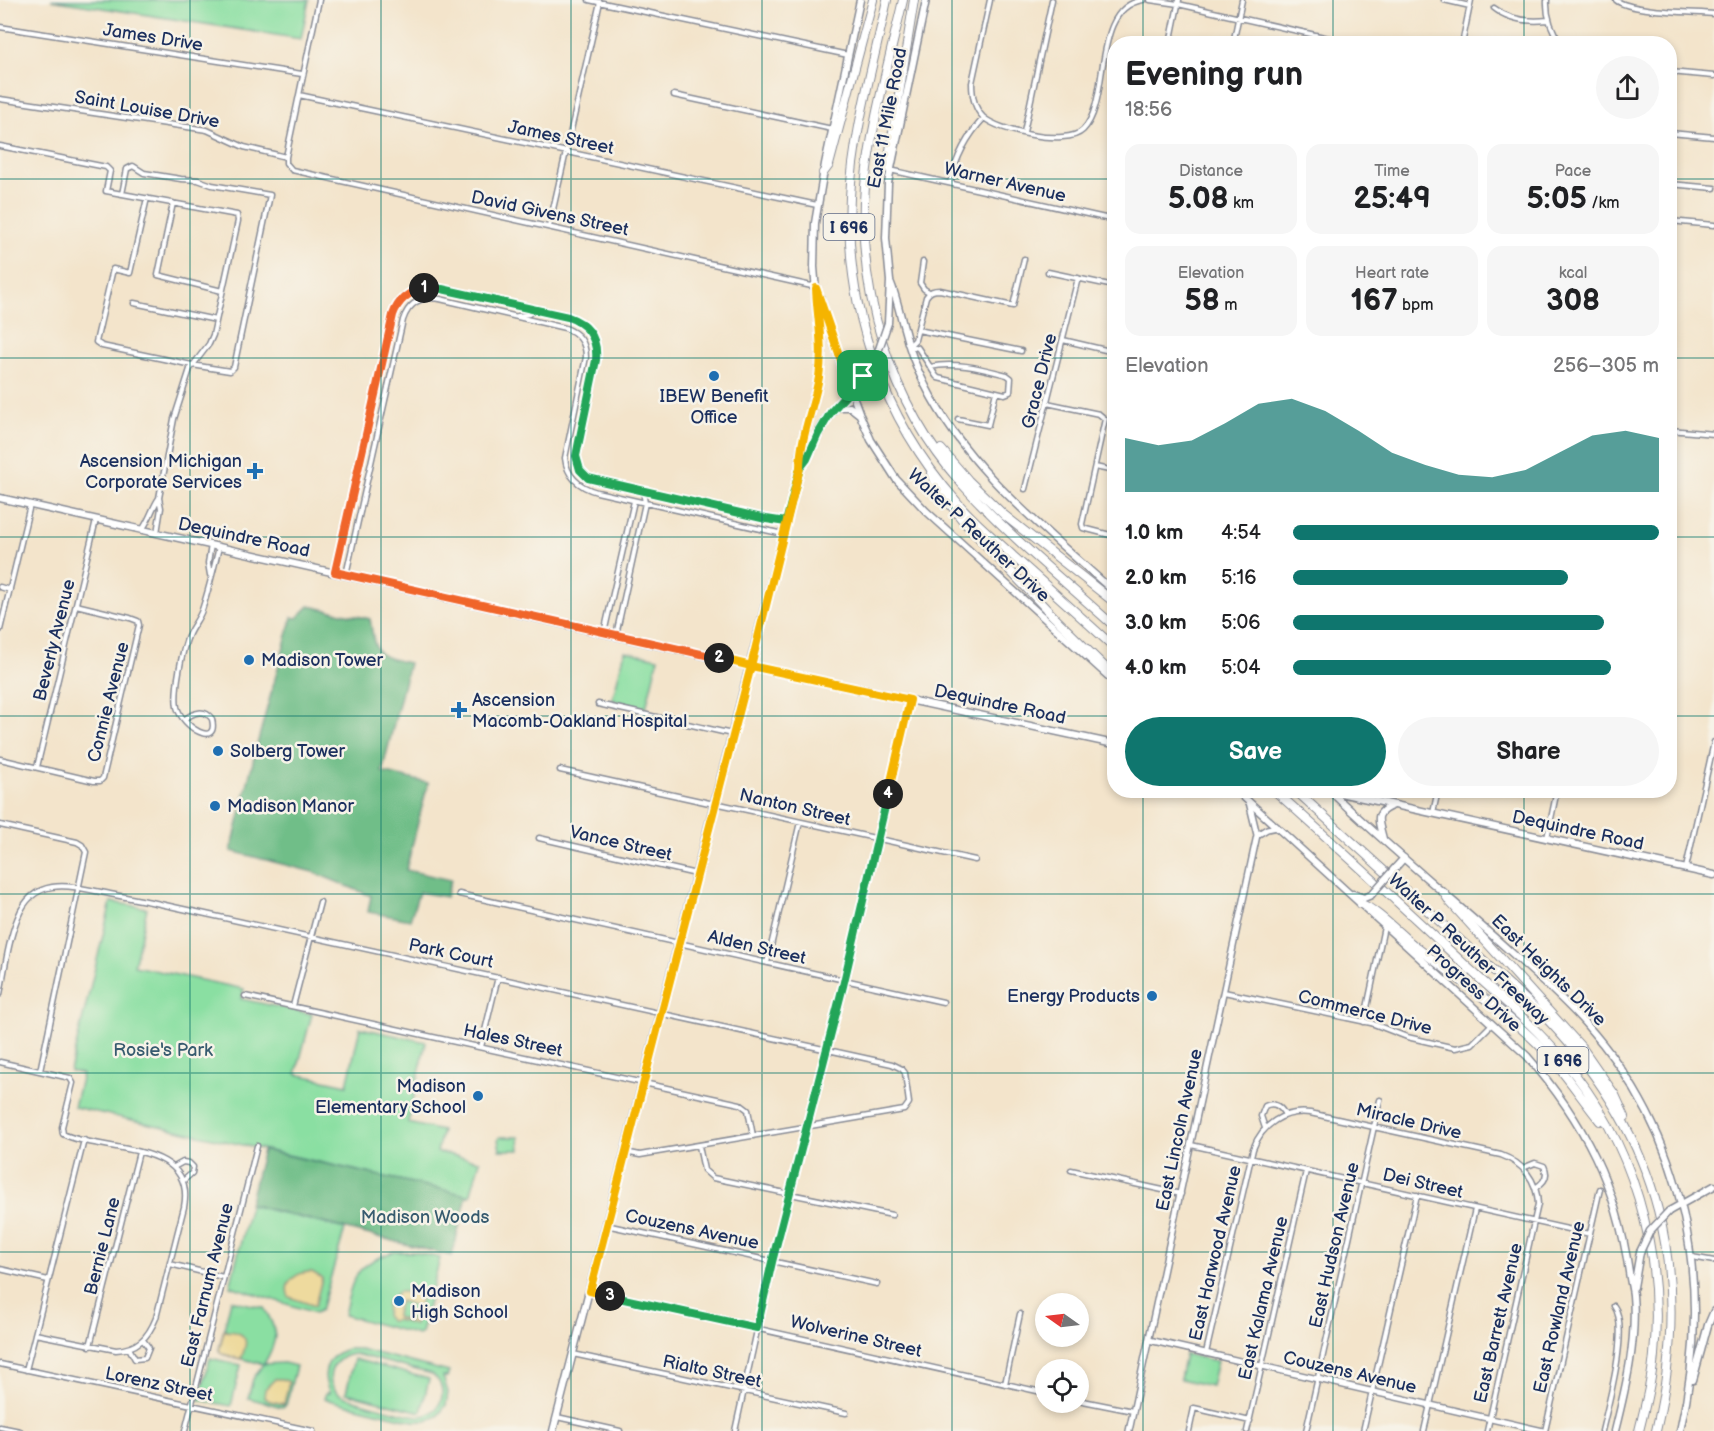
<!DOCTYPE html>
<meta charset="utf-8">
<style>
body{margin:0;font-family:"Balsamiq Sans",sans-serif;background:#f6f6f6;color:#202124;height:100vh;display:flex;flex-direction:column;font-size:22px;white-space:nowrap}
*{box-sizing:border-box;margin:0}
p{font-size:20px;color:#757577}
.icon{flex:none;width:33px;height:33px;fill:none;stroke:currentColor;stroke-width:2;stroke-linecap:round;stroke-linejoin:round}
.map{position:relative;flex:1;overflow:hidden}
.sheet{position:absolute;left:1107px;top:36px;width:570px;height:762px;display:flex;flex-direction:column;background:#fff;border-radius:24px;box-shadow:0 3px 9px #0003}
.sheet>*{flex:none}
.needle{width:39px;rotate:284deg}
.tools{position:absolute;left:1035px;top:1293px;display:grid;gap:12px}
.tools a{display:grid;place-items:center;width:54px;height:54px;border-radius:50%;background:#fff;box-shadow:0 3px 9px #0003;font-size:30px}
.pin{position:absolute;display:grid;place-items:center;width:51px;height:51px;color:#fff;margin:-26px;border-radius:12px;box-shadow:0 3px 9px #0006}
.km{position:absolute;width:30px;height:30px;margin:-15px;border-radius:50%;background:#222;color:#fff;font-size:16px;line-height:30px;text-align:center}
.round{display:grid;place-items:center;flex:none;width:63px;height:63px;border-radius:32px;background:#f6f6f6}
.head{display:flex;align-items:center;justify-content:space-between;height:102px;padding:0 18px}
h1{font-size:33px;font-weight:700;line-height:45px}
.metrics{display:grid;grid-template-columns:repeat(3,1fr);gap:9px;height:102px;padding:6px 18px}
.metrics div{display:grid;align-content:center;border-radius:15px;background:#f6f6f6;text-align:center}
.metrics b{font-size:30px;font-weight:700}
.metrics small{font-size:16px;font-weight:400}
.metrics p{font-size:16px}
.chart{height:168px;padding:12px 18px}
.chart p{display:flex;justify-content:space-between}
.chart svg{width:100%;height:108px;margin-top:6px;fill:#0f766e;opacity:.7}
.action{display:flex;gap:12px;margin-top:auto;padding:12px 18px}
.action a{flex:1;height:69px;border-radius:36px;background:#0f766e;color:#fff;font-size:24px;font-weight:700;line-height:69px;text-align:center}
.action a+a{background:#f6f6f6;color:#202124}
ul{padding:0 18px;list-style:none;font-size:20px}
li{display:grid;grid-template-columns:96px 72px 1fr;align-items:center;height:45px}
li i{height:15px;border-radius:8px;background:#0f766e}
.map>svg:first-child{display:block}
.green{fill:#8adfa2;stroke:#528780;stroke-width:1.5;fill-rule:evenodd}
.forest{fill:#6fbe88;stroke:#457673;stroke-width:1.5}
.sand{fill:#eeda9e;stroke:#84847e;stroke-width:1.5;fill-rule:evenodd}
.lines{fill:none;stroke-linecap:round;stroke-linejoin:round}
.minor-casing{stroke:#878a94;stroke-width:7}
.tertiary-casing{stroke:#878a94;stroke-width:8}
.secondary-casing{stroke:#878a94;stroke-width:9}
.motorway-casing{stroke:#878a94;stroke-width:10}
.minor{stroke:#fff;stroke-width:4}
.tertiary{stroke:#fff;stroke-width:5}
.secondary{stroke:#fff;stroke-width:6}
.motorway{stroke:#fff;stroke-width:8}
.secondary-bridge-casing{stroke:#878a94;stroke-width:9;stroke-linecap:butt}
.secondary-bridge{stroke:#fff;stroke-width:6}
.split-1-casing{stroke:#fff;stroke-width:12}
.split-2-casing{stroke:#fff;stroke-width:12}
.split-3-casing{stroke:#fff;stroke-width:12}
.split-4-casing{stroke:#fff;stroke-width:12}
.split-5-casing{stroke:#fff;stroke-width:12}
.split-1{stroke:#22a559;stroke-width:8}
.split-2{stroke:#f0652b;stroke-width:8}
.split-3{stroke:#f5b400;stroke-width:8}
.split-4{stroke:#22a559;stroke-width:8}
.split-5{stroke:#f5b400;stroke-width:8}
.grid{fill:none;stroke:#0f766e;stroke-width:1.5;stroke-opacity:0.55}
.poi-dot{fill:#1f6fb2;stroke:#f7f3e8;stroke-width:2}
.labels{text-anchor:middle;stroke-width:5;stroke-linejoin:round;paint-order:stroke}
.shield{fill:#f7f3e8;stroke:#5d6a87;stroke-width:1.5}
.shield-label{font-size:16px;font-weight:bold;fill:#1b2f5e}
.street-label{font-size:18px;fill:#1b2f5e;stroke:#f7f3e8}
.poi-label{font-size:18px;fill:#1b2f5e;stroke:#f7f3e8;text-anchor:start}
.park-label{font-size:18px;fill:#375b6f;stroke:#f7f3e8}
</style>
<div class="map">
<svg width="1714" height="1431" viewBox="0 0 1714 1431">
<rect width="100%" height="100%" fill="#f7f3e8"/>
<filter id="ink" filterUnits="userSpaceOnUse"><feTurbulence type="fractalNoise" baseFrequency=".0167" numOctaves="2"/><feDisplacementMap in="SourceGraphic" scale="12" xChannelSelector="R" yChannelSelector="G"/><feConvolveMatrix kernelMatrix="1 2 1 2 8 2 1 2 1" color-interpolation-filters="sRGB"/></filter>
<filter id="wash" filterUnits="userSpaceOnUse"><feTurbulence type="fractalNoise" baseFrequency=".008" numOctaves="4" result="noise"/><feDisplacementMap in="SourceGraphic" scale="24" xChannelSelector="R" yChannelSelector="G"/><feGaussianBlur stdDeviation="1.35" result="paint"/><feColorMatrix in="noise" values="0 0 0 0 0 0 0 0 0 0 0 0 0 0 0 0 0 1.4 0 .05"/><feComposite in="paint" operator="in"/></filter>
<g filter="url(#wash)">
<rect width="100%" height="100%" fill="#f3e4cb"/>
<path class="green" d="M51,0H309L301,39Z
M625,651L658,658L646,708L612,700Z
M111,902L147,908L134,966L244,989L241,999L312,1014L296,1074L347,1085L360,1028L426,1042L408,1123L442,1131L437,1152L480,1161L470,1196L74,1107L82,1074L70,1071Z
M500,1137H519L520,1150H500L498,1139Z
M250,1205L345,1229L321,1310L315,1313L230,1286Z
M393,1252H415L440,1258L421,1333L418,1335L344,1315C353,1277 354,1265 393,1252Z
M231,1300L264,1308C279,1332 278,1340 264,1364L284,1363L296,1366L286,1405L282,1407L248,1398L253,1379L263,1364L222,1354L219,1350Z
M347,1349H360L449,1372L447,1377H443L448,1392L446,1405L438,1416L426,1421H413L324,1399L326,1393H330C320,1375 326,1355 347,1349ZM355,1354L432,1374C441,1381 445,1392 440,1403C437,1410 430,1415 422,1416C412,1417 344,1399 338,1393C321,1377 335,1355 355,1354Z
M1185,1354L1217,1361L1211,1386L1180,1379Z
M210,1358L241,1365L231,1406L199,1400Z
M354,1359L429,1379L421,1412L346,1393Z"/>
<path class="forest" d="M309,606L370,619C376,654 373,655 409,663L382,772L428,783L406,870L451,880L446,897L419,892L410,920L368,912L371,896L313,872L231,851L259,737L292,617L297,618Z
M263,1150L467,1195L452,1256L249,1204Z"/>
<path class="sand" d="M312,1272L322,1278L315,1306L289,1297C282,1282 298,1271 312,1272Z
M398,1292H413L421,1298L414,1325L397,1320L390,1321L386,1317L387,1303ZM400,1301L416,1306L412,1320L407,1321L396,1317V1314Z
M224,1330C229,1333 233,1330 238,1333C251,1338 244,1350 241,1359L222,1354L219,1350Z
M275,1379H282L289,1382L284,1404L270,1401L264,1398L265,1389Z"/>
</g>
<g filter="url(#ink)">
<g class="lines">
<defs>
<path id="minor" d="M319,0L286,157V163L292,170L816,287
M589,0L848,55
M990,0L972,83C972,95 974,108 983,117C998,131 1066,147 1083,130C1112,101 1090,8 1143,0
M1150,0L1178,4L1355,44
M1444,0L1470,6
M1547,0C1546,17 1551,30 1561,44
M1616,0C1630,12 1693,12 1714,14
M1494,8C1509,20 1530,22 1548,20
M0,27L302,74
M1170,44L1179,0
M1233,44L1242,0
M1462,44L1471,0
M1670,72L1714,76
M299,95L817,205
M674,95L832,129
M0,99L207,130L244,147L286,157
M1024,132L1052,0
M1670,133L1714,137
M0,146L106,167L110,171L106,191L237,215L238,221L213,335L209,344L190,369L174,419L159,498
M890,170L1114,220
M950,183C956,157 966,137 984,118
M1670,184L1714,188
M122,194L127,169L133,166L144,173L181,179L198,180L212,185L270,195L234,367L230,371L192,365L102,346L96,342L113,269L130,273L147,198
M173,203L158,275L222,291
M1670,221L1714,225
M549,227L600,2
M923,262L920,283L924,289L929,292
M1048,272L1114,286
M134,303L216,320
M518,316L529,314L532,309
M918,330L1021,351
M1063,340L1114,352
M909,346L915,340L926,297C930,291 933,290 940,290L1013,306L1024,259
M910,346L918,348L936,376L938,378L1005,394L1010,392L1011,378L1007,375C983,369 955,361 930,367
M1047,403L1099,414L1105,419L1082,524L1083,528L1114,536
M958,419L988,425L996,392
M1670,430L1714,434
M1095,467L1114,471
M1025,489L1078,278
M142,530C150,519 152,508 159,498L161,508L157,533
M335,572L393,315C401,293 419,285 442,289L568,317C588,324 598,338 596,359L576,456L580,470L588,478L707,506L786,522
M210,575L208,563L211,545
M346,575L403,320C409,302 421,296 440,299L565,328C579,333 586,342 586,357L565,458C567,477 579,487 597,492L783,534
M0,587L10,590
M0,630L30,505
M604,633L634,501
M616,635L645,503L643,491
M598,704L732,734
M185,719C194,712 205,709 212,719C219,749 182,727 177,707C174,691 182,649 189,634C193,625 199,619 202,610C209,589 214,568 219,547
M0,759L94,781H100L103,778L139,625L138,621L130,618L76,605
M37,767L96,520
M560,770L714,804
M715,803L975,860
M1433,813L1438,790
M0,825L77,842L82,845L86,852L40,1071
M539,838L696,874
M1547,838L1557,790
M1686,868L1714,742
M459,894L943,1002
M767,963L800,822
M1224,992L1371,1023L1407,1037L1455,1048L1472,1044L1492,1024
M0,994C5,969 8,941 18,917C35,873 75,887 110,894C124,897 137,899 151,902L892,1064L902,1069L905,1073L909,1103L904,1110L640,1155L625,1152
M245,996L740,1104L748,1110L753,1136
M293,1006L320,902
M1364,1022L1384,927
M481,1047L498,977
M0,1062L70,1078L73,1083L62,1127L63,1134C101,1153 197,1140 184,1207L156,1318C148,1338 137,1349 116,1350L35,1334
M1265,1128L1261,1116L1265,1106C1274,1101 1281,1107 1285,1115
M1191,1145L1590,1234
M699,1146L704,1170L713,1178L892,1215
M174,1167L183,1162L189,1163L193,1167L192,1173L183,1181
M1523,1168L1535,1163L1544,1166C1549,1176 1544,1183 1535,1188
M1071,1170L1181,1194
M606,1225L877,1284
M1692,1257L1714,1261
M170,1264L223,1277
M0,1269L48,1280
M589,1291L1046,1393
M90,1346L139,1152
M129,1348L135,1359L145,1358L149,1348L143,1340
M1206,1353L1253,1149C1262,1124 1284,1110 1310,1113L1501,1155C1523,1163 1537,1180 1538,1204L1487,1431
M573,1354L846,1413
M0,1364L313,1431
M26,1370L84,1140
M1005,1384L1020,1314
M1078,1400L1133,1411
M557,1417L620,1431
M0,1427L20,1431
M185,1431L257,1146
M735,1431L772,1262L845,980L910,700
M1189,1431L1194,1408L1250,1421
M1247,1431L1306,1171
M1306,1431L1380,1100
M1363,1431L1417,1195
M1424,1431L1475,1209
M1545,1431L1600,1189
M1602,1431C1608,1405 1630,1327 1614,1306"/>
<path id="tertiary" d="M1257,835L1267,829L1277,827
M1149,1340L1543,1431
M1129,1431L1257,835L1249,802"/>
<path id="secondary" d="M890,281C896,295 899,310 903,325C908,345 915,366 925,385C967,470 1045,529 1114,592
M820,297L824,315L860,415L871,440L896,479L926,511L1108,676
M888,323L890,281L886,238L888,183L926,0
M836,407H850L859,414
M800,468L826,419L863,376
M0,498L751,666L1114,744
M1236,790L1527,1056C1584,1121 1617,1186 1629,1272C1630,1280 1632,1287 1633,1295C1637,1341 1626,1387 1615,1431
M1329,790C1388,847 1452,899 1513,954C1537,976 1563,998 1585,1023C1687,1136 1714,1285 1680,1431
M1331,791L1714,875
M1383,839C1379,821 1372,813 1394,805
M1395,868L1404,858
M1353,894L1364,898L1371,895
M1669,1211L1714,1186
M1634,1287L1640,1252
M1693,1380L1708,1325L1714,1311
M553,1431L800,469V454L819,377L821,353L814,267L815,223L825,164L860,0"/>
<path id="motorway" d="M887,0C874,62 853,134 850,197C844,309 883,418 957,502C974,522 994,538 1013,556C1047,586 1081,617 1114,647
M903,0C889,61 871,125 865,186C856,293 891,404 962,484C1008,535 1063,580 1114,626
M890,170L888,164L891,144L914,0
M823,173L829,165L873,0
M941,449L968,480L1004,515L1114,602
M931,473L935,485L964,522L1054,617L1104,666L1113,680
M1274,790C1339,848 1402,906 1465,965C1498,996 1534,1025 1563,1060C1633,1140 1664,1250 1654,1355C1652,1381 1645,1406 1639,1431
M1295,790L1548,1020C1661,1139 1693,1273 1656,1431
M1444,893L1450,902L1583,1049L1615,1095L1625,1117
M1361,904C1373,907 1400,934 1411,943C1453,976 1499,1006 1537,1043C1561,1067 1579,1095 1600,1121"/>
</defs>
<use href="#minor" class="minor-casing"/>
<use href="#tertiary" class="tertiary-casing"/>
<use href="#secondary" class="secondary-casing"/>
<use href="#motorway" class="motorway-casing"/>
<use href="#minor" class="minor"/>
<use href="#tertiary" class="tertiary"/>
<use href="#secondary" class="secondary"/>
<use href="#motorway" class="motorway"/>
<defs>
<path id="secondary-bridge" d="M863,376L879,349L888,323
M1371,895L1395,868
M1640,1252L1650,1231L1669,1211"/>
</defs>
<use href="#secondary-bridge" class="secondary-bridge-casing"/>
<use href="#secondary-bridge" class="secondary-bridge"/>
</g>
</g>
<g class="lines" filter="url(#ink)">
<defs>
<path id="split-1" d="M424,288L442,289L568,317C588,324 598,338 596,360L576,456L580,470L588,478L766,519L786,522L800,468L807,459L818,434L831,412L863,376"/>
<path id="split-2" d="M424,288C408,292 398,300 393,315L335,572L719,658"/>
<path id="split-3" d="M610,1296L590,1291L751,666L719,658"/>
<path id="split-4" d="M610,1296L757,1328L772,1262L843,986L888,794"/>
<path id="split-5" d="M863,376L855,377L845,372L816,288C817,318 824,346 819,377C814,407 800,437 800,468L751,666L910,700L888,794"/>
</defs>
<use href="#split-1" class="split-1-casing"/>
<use href="#split-2" class="split-2-casing"/>
<use href="#split-3" class="split-3-casing"/>
<use href="#split-4" class="split-4-casing"/>
<use href="#split-5" class="split-5-casing"/>
<use href="#split-1" class="split-1"/>
<use href="#split-2" class="split-2"/>
<use href="#split-3" class="split-3"/>
<use href="#split-4" class="split-4"/>
<use href="#split-5" class="split-5"/>
</g>
<path class="grid" d="M190,0V1431M381,0V1431M571,0V1431M762,0V1431M952,0V1431M1143,0V44M1333,0V44M1524,0V44M0,179H1114M1670,179H1714M0,358H1114M1670,358H1714M0,537H1114M1670,537H1714M0,716H1114M1670,716H1714M1143,790V1431M1333,790V1431M1524,790V1431M0,894H1714M0,1073H1714M0,1252H1714"/>
<g class="poi-dot">
<circle cx="714" cy="376" r="6"/>
<path d="M252 462h6v6h6v6h-6v6h-6v-6h-6v-6h6z"/>
<circle cx="249" cy="660" r="6"/>
<path d="M456 701h6v6h6v6h-6v6h-6v-6h-6v-6h6z"/>
<circle cx="218" cy="751" r="6"/>
<circle cx="215" cy="806" r="6"/>
<circle cx="1152" cy="996" r="6"/>
<circle cx="478" cy="1096" r="6"/>
<circle cx="399" cy="1301" r="6"/>
</g>
<g class="labels">
<g class="shield">
<rect x="823.5" y="214" width="51" height="26" rx="4.5"/>
<rect x="1537.5" y="1047" width="51" height="26" rx="4.5"/>
</g>
<g class="shield-label">
<text x="849" y="233">I 696</text>
<text x="1563" y="1066">I 696</text>
</g>
<g class="street-label">
<text transform="translate(153 37) rotate(9)" y="6">James Drive</text>
<text transform="translate(147 109) rotate(10)" y="6">Saint Louise Drive</text>
<text transform="translate(887 118) rotate(-79)" y="6">East 11 Mile Road</text>
<text transform="translate(561 137) rotate(12)" y="6">James Street</text>
<text transform="translate(1005 182) rotate(13)" y="6">Warner Avenue</text>
<text transform="translate(550 213) rotate(12)" y="6">David Givens Street</text>
<text transform="translate(1039 381) rotate(-76)" y="6">Grace Drive</text>
<text transform="translate(979 535) rotate(43)" y="6">Walter P Reuther Drive</text>
<text transform="translate(244 537) rotate(12)" y="6">Dequindre Road</text>
<text transform="translate(54 640) rotate(-76)" y="6">Beverly Avenue</text>
<text transform="translate(108 702) rotate(-76)" y="6">Connie Avenue</text>
<text transform="translate(1000 704) rotate(12)" y="6">Dequindre Road</text>
<text transform="translate(795 807) rotate(13)" y="6">Nanton Street</text>
<text transform="translate(1578 830) rotate(12)" y="6">Dequindre Road</text>
<text transform="translate(621 843) rotate(13)" y="6">Vance Street</text>
<text transform="translate(757 947) rotate(13)" y="6">Alden Street</text>
<text transform="translate(1469 949) rotate(43)" y="6">Walter P Reuther Freeway</text>
<text transform="translate(451 953) rotate(12)" y="6">Park Court</text>
<text transform="translate(1549 970) rotate(44)" y="6">East Heights Drive</text>
<text transform="translate(1474 988) rotate(42)" y="6">Progress Drive</text>
<text transform="translate(1365 1012) rotate(14)" y="6">Commerce Drive</text>
<text transform="translate(513 1040) rotate(12)" y="6">Hales Street</text>
<text transform="translate(1409 1121) rotate(13)" y="6">Miracle Drive</text>
<text transform="translate(1179 1130) rotate(-78)" y="6">East Lincoln Avenue</text>
<text transform="translate(1423 1183) rotate(13)" y="6">Dei Street</text>
<text transform="translate(692 1229) rotate(12)" y="6">Couzens Avenue</text>
<text transform="translate(1334 1245) rotate(-77)" y="6">East Hudson Avenue</text>
<text transform="translate(102 1246) rotate(-76)" y="6">Bernie Lane</text>
<text transform="translate(1215 1253) rotate(-77)" y="6">East Harwood Avenue</text>
<text transform="translate(207 1285) rotate(-76)" y="6">East Farnum Avenue</text>
<text transform="translate(1263 1298) rotate(-77)" y="6">East Kalama Avenue</text>
<text transform="translate(1559 1307) rotate(-77)" y="6">East Rowland Avenue</text>
<text transform="translate(1498 1323) rotate(-77)" y="6">East Barrett Avenue</text>
<text transform="translate(856 1336) rotate(13)" y="6">Wolverine Street</text>
<text transform="translate(712 1371) rotate(12)" y="6">Rialto Street</text>
<text transform="translate(1350 1372) rotate(13)" y="6">Couzens Avenue</text>
<text transform="translate(159 1384) rotate(12)" y="6">Lorenz Street</text>
</g>
<g class="poi-label">
<text x="714" y="402" text-anchor="middle">IBEW Benefit<tspan x="714" dy="21">Office</tspan></text>
<text x="242" y="467" text-anchor="end">Ascension Michigan<tspan x="242" dy="21">Corporate Services</tspan></text>
<text x="261" y="666">Madison Tower</text>
<text x="472" y="706">Ascension<tspan x="472" dy="21">Macomb-Oakland Hospital</tspan></text>
<text x="230" y="757">Solberg Tower</text>
<text x="227" y="812">Madison Manor</text>
<text x="1140" y="1002" text-anchor="end">Energy Products</text>
<text x="466" y="1092" text-anchor="end">Madison<tspan x="466" dy="21">Elementary School</tspan></text>
<text x="411" y="1297">Madison<tspan x="411" dy="21">High School</tspan></text>
</g>
<g class="park-label">
<text x="163" y="1056">Rosie's Park</text>
<text x="425" y="1223">Madison Woods</text>
</g>
</g>
</svg>
<div class="tools">
<a><svg class="needle" viewBox="-14 -14 28 28"><path d="M0-13l5 13h-10z" fill="#e53935"/><path d="M0 13l5-13h-10z" fill="#757577"/></svg></a>
<a><svg class="icon" aria-label="locate" viewBox="0 0 24 24"><circle cx="12" cy="12" r="6"/><path d="M12 2v4M12 18v4M2 12h4M18 12h4"/></svg></a>
</div>
<div class="pin" style="left:863px;top:376px;background:#1e9e55"><svg class="icon" aria-label="arrive" viewBox="0 0 24 24"><path d="M6 21V4h12l-3 4 3 4H6"/></svg></div>
<b class="km" style="left:424px;top:288px">1</b>
<b class="km" style="left:719px;top:658px">2</b>
<b class="km" style="left:610px;top:1296px">3</b>
<b class="km" style="left:888px;top:794px">4</b>
<section class="sheet">
<div class="head"><div><h1>Evening run</h1><p>18:56</p></div><a class="round"><svg class="icon" aria-label="share" viewBox="0 0 24 24"><path d="M12 15V3M7 8l5-5 5 5M5 13v7h14v-7"/></svg></a></div>
<div class="metrics">
<div><p>Distance</p><b>5.08<small> km</small></b></div>
<div><p>Time</p><b>25:49</b></div>
<div><p>Pace</p><b>5:05<small> /km</small></b></div>
</div>
<div class="metrics">
<div><p>Elevation</p><b>58<small> m</small></b></div>
<div><p>Heart rate</p><b>167<small> bpm</small></b></div>
<div><p>kcal</p><b>308</b></div>
</div>
<div class="chart"><p><span>Elevation</span>256–305 m</p>
<svg viewBox="0 0 160 44" preserveAspectRatio="none"><path d="M0 44V22L10 25L20 23L30 16L40 8L50 6L60 11L70 19L80 28L90 33L100 37L110 38L120 35L130 28L140 21L150 19L160 22V44z"/></svg>
</div>
<ul>
<li><b>1.0 km</b>4:54<i style="width:100%"></i></li>
<li><b>2.0 km</b>5:16<i style="width:75%"></i></li>
<li><b>3.0 km</b>5:06<i style="width:85%"></i></li>
<li><b>4.0 km</b>5:04<i style="width:87%"></i></li>
</ul>
<div class="action"><a>Save</a><a>Share</a></div>
</section>
</div>
